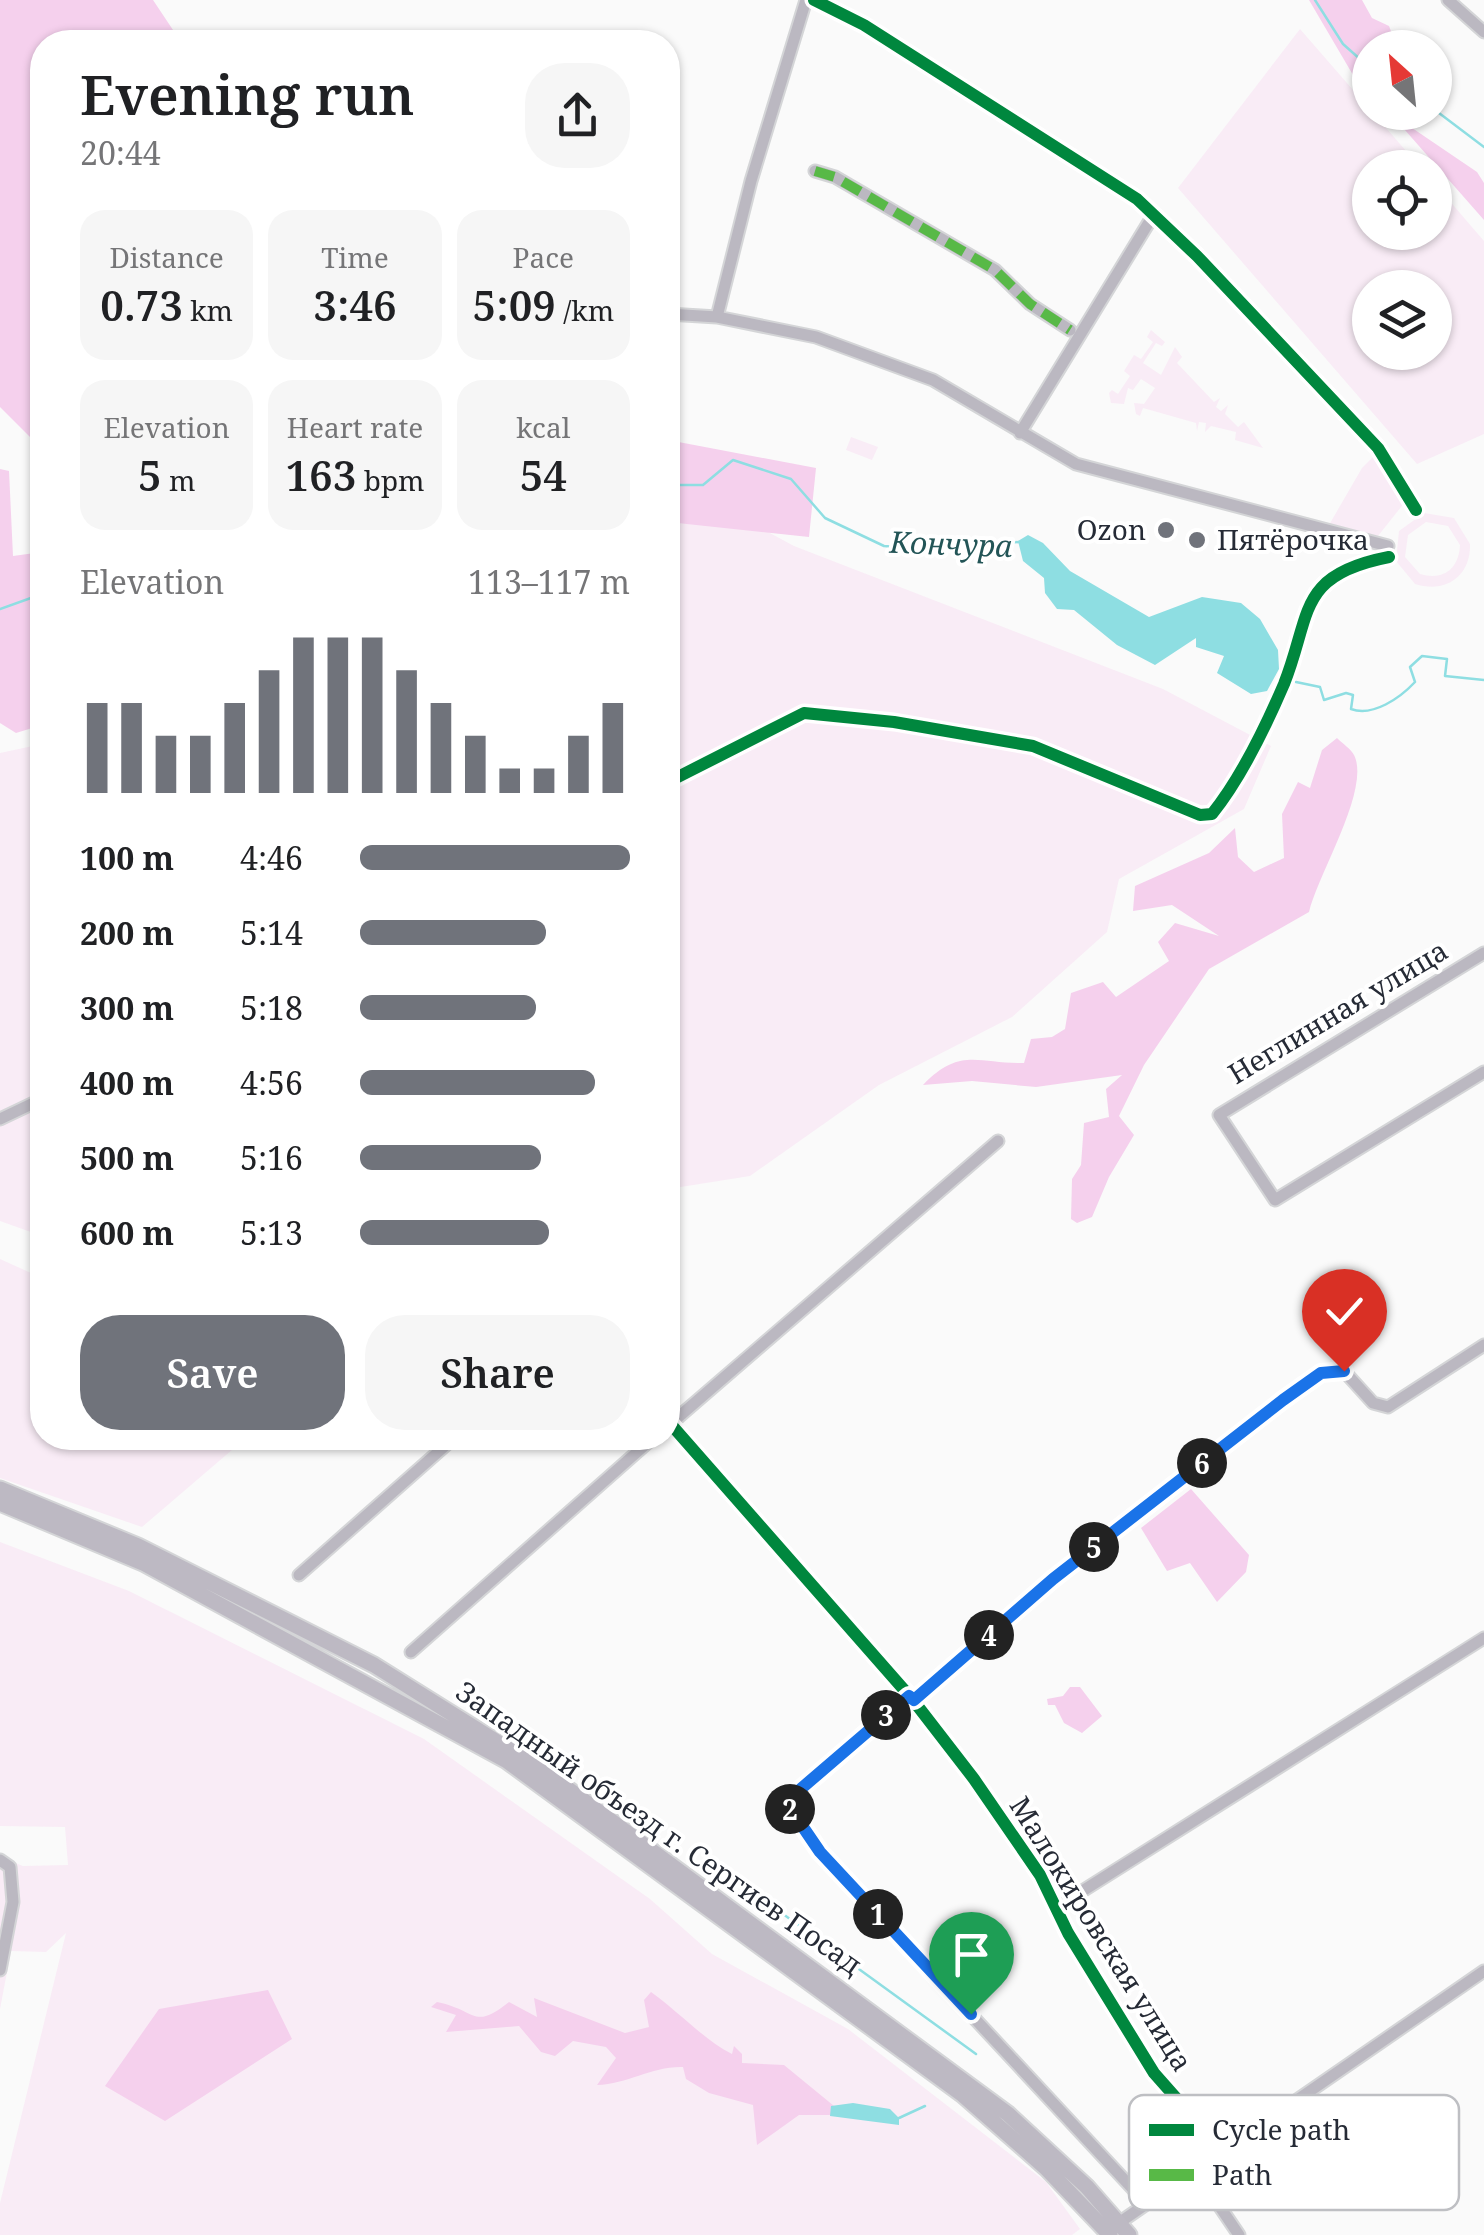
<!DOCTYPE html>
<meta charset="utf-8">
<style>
body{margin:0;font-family:"Noto Serif",serif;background:#f6f6f6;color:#202124;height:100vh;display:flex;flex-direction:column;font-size:38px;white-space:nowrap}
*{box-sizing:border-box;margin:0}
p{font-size:32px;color:#757577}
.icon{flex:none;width:55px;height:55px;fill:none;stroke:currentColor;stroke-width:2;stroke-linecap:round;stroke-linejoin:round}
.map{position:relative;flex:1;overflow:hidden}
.panel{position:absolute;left:30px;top:30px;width:650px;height:1420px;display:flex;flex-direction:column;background:#fff;border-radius:40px;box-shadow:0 2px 8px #0004}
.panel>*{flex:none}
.needle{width:65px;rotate:333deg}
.tools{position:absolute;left:1352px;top:30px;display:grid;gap:20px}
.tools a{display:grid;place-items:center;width:100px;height:100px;border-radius:50%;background:#fff;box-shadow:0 2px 8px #0004;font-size:50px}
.pin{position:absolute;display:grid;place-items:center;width:85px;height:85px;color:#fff;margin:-102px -42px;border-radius:50% 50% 50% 0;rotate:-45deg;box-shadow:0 0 10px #0007}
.pin .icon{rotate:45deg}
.km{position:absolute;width:50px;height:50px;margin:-25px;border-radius:50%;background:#222;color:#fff;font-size:28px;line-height:50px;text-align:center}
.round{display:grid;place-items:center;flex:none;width:105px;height:105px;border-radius:40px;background:#f6f6f6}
.overview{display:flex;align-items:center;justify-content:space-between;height:170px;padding:0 50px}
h1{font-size:55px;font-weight:600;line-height:75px}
.metrics{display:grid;grid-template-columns:repeat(3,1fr);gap:15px;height:170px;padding:10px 50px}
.metrics div{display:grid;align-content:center;border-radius:25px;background:#f6f6f6;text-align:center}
.metrics b{font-size:42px;font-weight:600}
.metrics small{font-size:28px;font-weight:400}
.metrics p{font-size:28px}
.chart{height:280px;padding:20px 50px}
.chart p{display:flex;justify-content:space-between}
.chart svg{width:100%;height:180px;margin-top:10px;stroke:#70737b;stroke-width:6}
.action{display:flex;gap:20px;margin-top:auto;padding:20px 50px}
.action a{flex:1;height:115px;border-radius:40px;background:#70737b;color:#fff;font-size:40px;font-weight:600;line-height:115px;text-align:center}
.action a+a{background:#f6f6f6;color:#202124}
ul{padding:0 50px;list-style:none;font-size:32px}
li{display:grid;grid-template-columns:160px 120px 1fr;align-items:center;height:75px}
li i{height:25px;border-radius:12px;background:#70737b}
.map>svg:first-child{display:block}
.green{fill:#f9ecf6;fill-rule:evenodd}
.forest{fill:#f5d0ed}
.water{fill:#8edee2}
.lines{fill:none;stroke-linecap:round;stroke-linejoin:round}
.stream{stroke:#8edee2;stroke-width:2.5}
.minor-casing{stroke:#d4d5d7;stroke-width:15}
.major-casing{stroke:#d4d5d7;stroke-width:19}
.minor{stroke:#bbb8c1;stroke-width:11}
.major{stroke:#bdb9c3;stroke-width:15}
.quiet{stroke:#58b947;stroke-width:10;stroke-dasharray:20 10;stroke-linecap:butt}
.cycleway-casing{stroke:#fff;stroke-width:19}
.cycleway{stroke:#00873e;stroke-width:12}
.route-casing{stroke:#fff;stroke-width:20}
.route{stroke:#1a73e8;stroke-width:12}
.poi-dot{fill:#70737b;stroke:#fff;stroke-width:4}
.labels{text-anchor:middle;stroke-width:8;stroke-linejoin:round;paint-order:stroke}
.poi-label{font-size:28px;fill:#262b36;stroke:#fff;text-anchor:end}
.street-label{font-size:28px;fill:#262b36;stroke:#fff}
.water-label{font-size:30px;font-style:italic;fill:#235557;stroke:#fff}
.key{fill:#fff;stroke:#bebfc3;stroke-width:2.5}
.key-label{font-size:28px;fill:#262b36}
</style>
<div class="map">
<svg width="1484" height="2235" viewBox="0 0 1484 2235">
<rect width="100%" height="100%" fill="#fafafa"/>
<path class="green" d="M1300,29L1420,167L1370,168V232H1435V184L1484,241V434L1417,464L1178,188ZM1370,288H1435V352H1370Z
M1151,330L1165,342L1162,346L1156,343L1143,363L1161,375L1175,347L1182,357L1177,363L1214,402L1220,398L1216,407L1221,411L1228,405L1225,414L1238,427L1244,422L1263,448L1235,440L1236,432L1211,426L1205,432L1206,423L1199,422L1197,431L1196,423L1143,408L1140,416L1136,414L1134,403L1144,404L1155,388L1141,379L1133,390L1128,388L1124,404L1111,403L1109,393L1112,390L1118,394L1130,376L1124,371L1134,355L1141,359L1153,342L1147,337Z
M851,437L878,447L872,460L846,450Z
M1373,457L1379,458L1405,502L1378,536L1329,525L1362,468Z
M1424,513L1454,518L1470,544C1471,576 1446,594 1415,584L1396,561L1399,531ZM1426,522L1448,526L1460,545C1459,569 1443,581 1420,574L1405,557L1408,535Z
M746,520L794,546L1163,689L1271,746L1244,809L1119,879L1107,932L1012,1017L879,1085L750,1176L668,1189V524Z
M42,744V1236L0,1221V753Z
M0,1259L42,1278V1438H246L142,1527L0,1478Z
M0,1542L129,1591L424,1739L650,1899L712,1954L848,2029L1046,2182L1080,2229L1072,2235H0V2203L66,1933L46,1952L11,1951L0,2009V1857L23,1866L68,1865L65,1827L0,1826Z"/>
<path class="forest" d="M0,0H153L181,42H42V449L0,407Z
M1309,0H1362L1372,18L1389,26L1397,47L1370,48V80L1353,75Z
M1390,113L1477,172L1484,183V220Z
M668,440L816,468L809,537L668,522Z
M0,469L9,471L13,556L42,552V725L16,733L0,723Z
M1337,738C1342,743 1351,749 1354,755C1371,789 1318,874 1309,912L1209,969L1144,1065L1119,1116L1134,1135L1109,1177L1092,1217L1077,1223L1071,1219L1072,1179L1081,1165L1084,1123L1109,1117L1106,1089L1122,1075L1036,1087L972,1081L923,1085C960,1046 979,1064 1024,1063L1031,1039L1052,1037L1065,1029L1071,993L1103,982L1116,997L1169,961L1158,942L1175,923L1219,936L1172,905L1133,911L1135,886L1209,853L1235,828L1238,857L1254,872L1284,858L1282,814L1298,782L1310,788L1322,750Z
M1191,1489L1249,1555L1246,1572L1217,1602L1190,1563L1167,1571L1141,1528Z
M1070,1687H1080L1102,1716L1082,1733L1064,1723L1055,1705H1048L1047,1699L1063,1696Z
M268,1990L292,2039L165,2121L105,2086L159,2009Z
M651,1992C678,2011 704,2040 732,2054L734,2046L742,2054V2063L784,2065L845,2115H799L757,2145L753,2105L709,2093L686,2079L683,2067C652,2066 628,2084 597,2085L616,2058L606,2047L573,2041L555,2056L541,2052L519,2026L446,2032L456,2015L431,2007L437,2002C477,2010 473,2031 509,2002L537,2017L534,1998L625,2033L649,2027L644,2000Z"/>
<path class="water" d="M1028,535L1043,543L1070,571L1149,617L1202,597L1241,603L1260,619L1278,650L1279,669L1267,691L1251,694L1217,673L1224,656L1196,647V638L1155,665L1117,645L1074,610L1057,609L1045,593L1044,578L1023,561L1018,541Z
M853,2103L890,2109L899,2118V2125L830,2116L831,2106Z"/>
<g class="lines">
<path class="stream" d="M1315,0L1343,44L1370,68
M1435,110L1484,147
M668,485H703L733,460L791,479L825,518L884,546L920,549L1019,542
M0,609L42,594
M1296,682L1320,687L1324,700L1346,693L1353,695L1351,709C1373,717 1400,698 1415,682L1410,667L1422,656L1447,659L1445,676L1484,680
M750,1890L976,2054
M899,2118L925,2106"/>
<defs>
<path id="minor" d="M814,0L864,25L1137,199L1197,256L1378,448L1416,510
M1448,0L1484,32
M815,171L835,177L995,270L1030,304L1070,330
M668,314L717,317L816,337L933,380L1076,464L1388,546
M717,317L751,181L806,0
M1020,433L1154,214
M668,782L804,713L894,722L1033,746L1200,815L1212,814C1241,778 1266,726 1284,684C1312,614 1296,575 1389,557
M1484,953L1219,1115L1275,1200L1484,1072
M0,1119L42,1099
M668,1421L913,1700L974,1779L1040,1875L1068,1933L1154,2073L1223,2151
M668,1426L998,1141
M299,1575L454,1438
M411,1652L653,1438
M909,1696L797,1793L790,1808L820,1852L1144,2201
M913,1700L1053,1579L1321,1373L1344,1371L1373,1403L1388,1407L1484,1345
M0,1860L10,1867L13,1902L0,1970
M1057,1907L1484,1638
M1195,2170L1239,2235
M1113,2227L1484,1971"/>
<path id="major" d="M0,1489L138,1546L374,1665L545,1772L1008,2114L1087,2187L1129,2235
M0,1503L143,1563L507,1761L963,2095L1046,2168L1110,2235"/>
</defs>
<use href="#minor" class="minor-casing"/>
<use href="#major" class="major-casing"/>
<use href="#minor" class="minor"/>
<use href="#major" class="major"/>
<path class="quiet" d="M815,171L835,177L995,270L1030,304L1070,330"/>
<defs>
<path id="cycleway" d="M814,0L864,25L1137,199L1197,256L1378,448L1416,510
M668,782L804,713L894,722L1033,746L1200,815L1212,814C1241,778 1266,726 1284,684C1312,614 1296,575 1389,557
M668,1421L913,1700L974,1779L1040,1875L1068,1933L1154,2073L1223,2151"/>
</defs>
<use href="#cycleway" class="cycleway-casing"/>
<use href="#cycleway" class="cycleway"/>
</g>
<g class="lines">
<defs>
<path id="route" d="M971,2014L820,1852L790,1808L796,1793L909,1696L914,1700L1053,1579L1283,1400L1321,1373L1344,1371"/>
</defs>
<use href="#route" class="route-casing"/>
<use href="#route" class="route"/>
</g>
<g class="poi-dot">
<circle cx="1166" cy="530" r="10"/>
<circle cx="1197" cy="540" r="10"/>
</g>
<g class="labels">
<g class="poi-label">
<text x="1146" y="540">Ozon</text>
<text x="1217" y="550" text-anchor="start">Пятёрочка</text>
</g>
<g class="street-label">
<text transform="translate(1338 1012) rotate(-31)" y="10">Неглинная улица</text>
<text transform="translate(659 1828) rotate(35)" y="10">Западный объезд г. Сергиев Посад</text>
<text transform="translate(1101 1934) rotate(58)" y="10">Малокировская улица</text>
</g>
<g class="water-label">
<text transform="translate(951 545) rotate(2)" y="10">Кончура</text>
</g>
</g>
<rect x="1129" y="2095" width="330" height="115" rx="15" class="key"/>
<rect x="1149" y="2124" width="45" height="12" fill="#00873e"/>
<rect x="1149" y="2169" width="45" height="12" fill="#58b947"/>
<g class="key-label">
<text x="1212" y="2140">Cycle path</text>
<text x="1212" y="2185">Path</text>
</g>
</svg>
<div class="tools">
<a><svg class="needle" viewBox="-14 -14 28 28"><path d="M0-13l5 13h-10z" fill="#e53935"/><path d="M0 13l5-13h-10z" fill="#757577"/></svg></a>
<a><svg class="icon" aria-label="locate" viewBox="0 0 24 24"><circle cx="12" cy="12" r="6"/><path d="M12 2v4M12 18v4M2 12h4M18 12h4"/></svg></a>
<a><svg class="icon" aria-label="layers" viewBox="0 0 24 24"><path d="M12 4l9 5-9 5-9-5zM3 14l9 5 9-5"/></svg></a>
</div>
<div class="pin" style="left:971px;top:2014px;background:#1e9e55"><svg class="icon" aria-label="arrive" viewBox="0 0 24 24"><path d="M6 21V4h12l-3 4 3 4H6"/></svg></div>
<div class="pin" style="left:1344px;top:1371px;background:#d93025"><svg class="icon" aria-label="check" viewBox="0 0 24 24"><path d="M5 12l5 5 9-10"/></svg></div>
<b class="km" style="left:878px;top:1914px">1</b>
<b class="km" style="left:790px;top:1809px">2</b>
<b class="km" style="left:886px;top:1715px">3</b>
<b class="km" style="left:989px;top:1635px">4</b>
<b class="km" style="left:1094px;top:1547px">5</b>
<b class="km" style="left:1202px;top:1463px">6</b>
<section class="panel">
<div class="overview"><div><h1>Evening run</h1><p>20:44</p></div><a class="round"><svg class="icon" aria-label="share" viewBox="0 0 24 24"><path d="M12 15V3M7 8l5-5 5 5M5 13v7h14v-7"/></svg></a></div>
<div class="metrics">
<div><p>Distance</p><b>0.73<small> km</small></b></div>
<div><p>Time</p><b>3:46</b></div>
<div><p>Pace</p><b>5:09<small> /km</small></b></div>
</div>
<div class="metrics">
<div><p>Elevation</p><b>5<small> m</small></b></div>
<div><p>Heart rate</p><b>163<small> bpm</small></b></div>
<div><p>kcal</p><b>54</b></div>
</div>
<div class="chart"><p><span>Elevation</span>113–117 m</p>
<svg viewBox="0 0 160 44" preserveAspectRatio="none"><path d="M5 44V22M15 44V22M25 44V30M35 44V30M45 44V22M55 44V14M65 44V6M75 44V6M85 44V6M95 44V14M105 44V22M115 44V30M125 44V38M135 44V38M145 44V30M155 44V22"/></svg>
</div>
<ul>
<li><b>100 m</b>4:46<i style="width:100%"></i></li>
<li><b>200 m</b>5:14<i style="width:69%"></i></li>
<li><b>300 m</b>5:18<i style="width:65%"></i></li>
<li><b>400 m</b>4:56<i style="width:87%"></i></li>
<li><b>500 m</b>5:16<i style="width:67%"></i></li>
<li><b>600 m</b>5:13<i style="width:70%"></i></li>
</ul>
<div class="action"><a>Save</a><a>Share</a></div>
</section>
</div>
